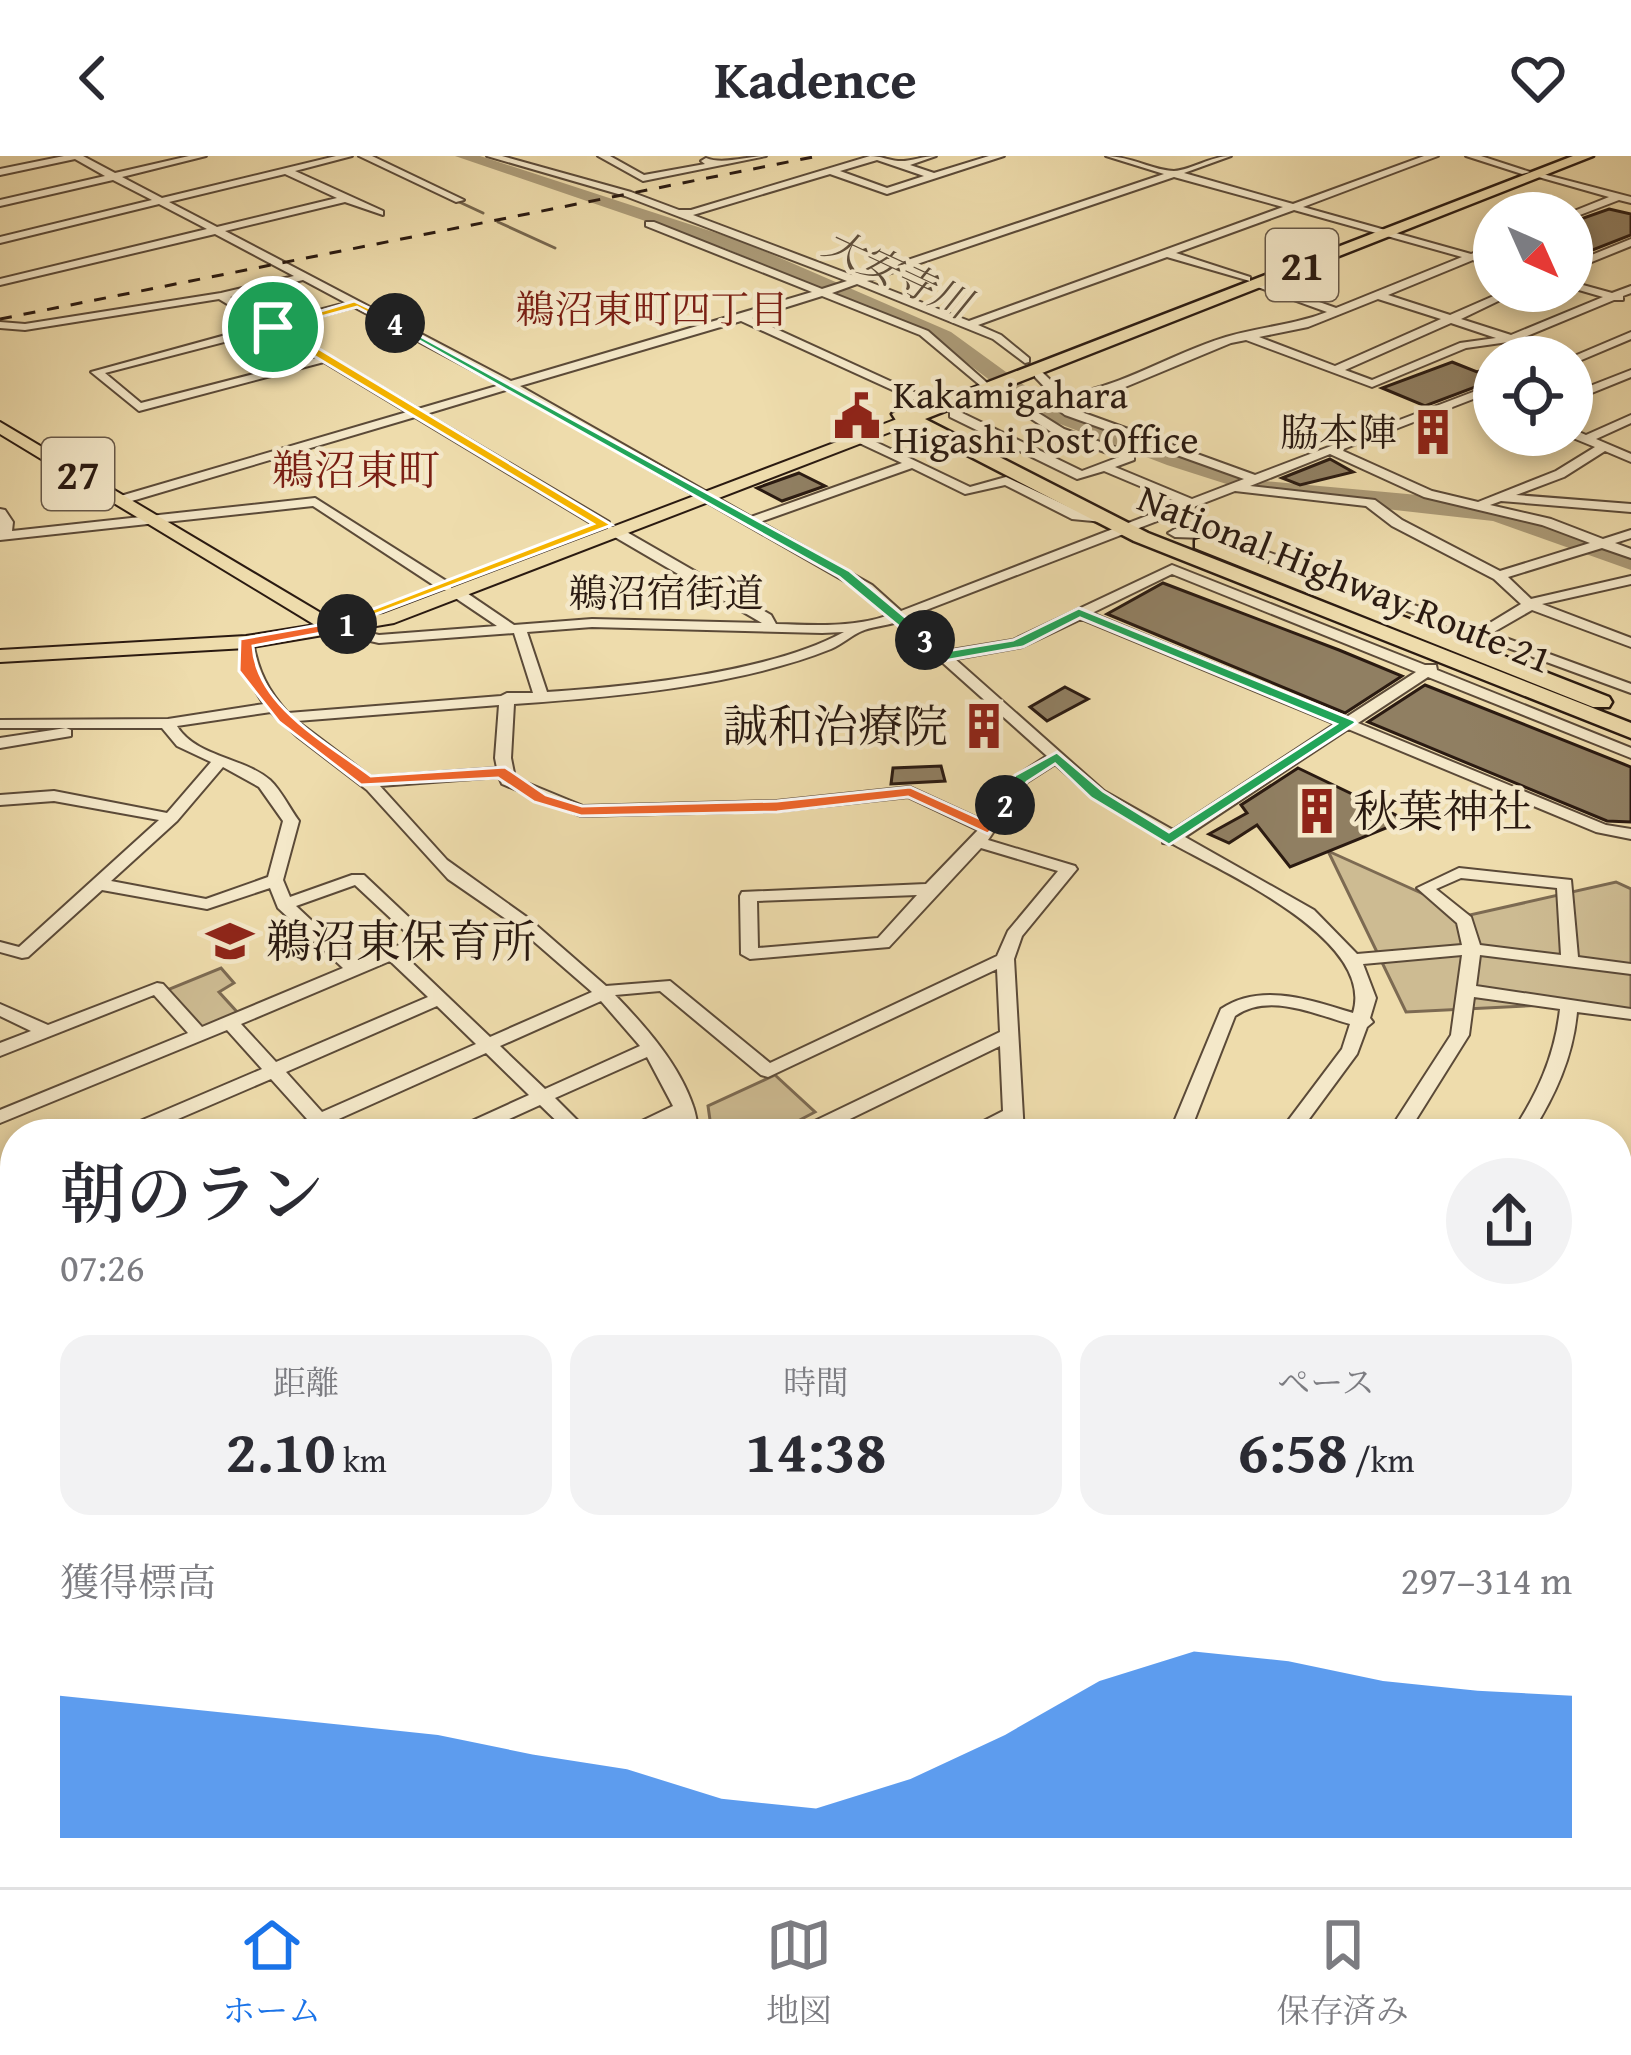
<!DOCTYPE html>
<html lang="ja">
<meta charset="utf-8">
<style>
body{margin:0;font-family:"Gentium Book Plus","Noto Serif JP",serif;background:#f2f2f3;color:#2b2b33;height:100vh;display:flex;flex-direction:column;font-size:45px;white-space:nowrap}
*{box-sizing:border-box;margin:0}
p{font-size:39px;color:#7c7c81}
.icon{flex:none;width:66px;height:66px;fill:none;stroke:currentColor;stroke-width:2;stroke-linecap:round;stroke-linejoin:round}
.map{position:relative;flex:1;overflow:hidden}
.side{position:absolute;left:0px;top:963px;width:1632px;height:768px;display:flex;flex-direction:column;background:#fff;border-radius:48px 48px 0 0;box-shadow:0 6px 18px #0003}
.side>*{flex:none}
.needle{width:78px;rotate:135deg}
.controls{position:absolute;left:1473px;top:36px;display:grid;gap:24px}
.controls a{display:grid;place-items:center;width:120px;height:120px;border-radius:50%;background:#fff;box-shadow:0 6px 18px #0003;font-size:60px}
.pin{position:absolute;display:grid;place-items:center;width:102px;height:102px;color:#fff;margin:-51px;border:6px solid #fff;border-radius:50%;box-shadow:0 3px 12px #0007}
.km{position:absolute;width:60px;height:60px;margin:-30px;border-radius:50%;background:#222;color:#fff;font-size:33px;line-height:60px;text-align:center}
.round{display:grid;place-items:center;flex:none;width:126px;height:126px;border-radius:63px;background:#f2f2f3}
.headline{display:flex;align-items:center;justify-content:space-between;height:204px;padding:0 60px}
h1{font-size:66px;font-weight:600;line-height:90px}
.stats{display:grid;grid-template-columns:repeat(3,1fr);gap:18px;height:204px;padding:12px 60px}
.stats div{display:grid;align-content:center;border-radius:30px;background:#f2f2f3;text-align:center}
.stats b{font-size:60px;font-weight:600}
.stats small{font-size:33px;font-weight:400}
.stats p{font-size:33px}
.chart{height:336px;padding:24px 60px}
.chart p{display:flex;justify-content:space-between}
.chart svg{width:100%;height:216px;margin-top:12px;fill:#1a73e8;opacity:.7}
header{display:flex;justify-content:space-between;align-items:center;height:156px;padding:0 60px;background:#fff;font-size:54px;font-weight:600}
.tab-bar{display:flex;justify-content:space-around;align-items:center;height:168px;border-top:3px solid #e1e1e2;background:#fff;font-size:33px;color:#7c7c81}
.tab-bar a{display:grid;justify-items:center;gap:6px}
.tab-bar .on{color:#1a73e8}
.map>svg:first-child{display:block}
.green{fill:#cdbb92;stroke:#7c6a52;stroke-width:3}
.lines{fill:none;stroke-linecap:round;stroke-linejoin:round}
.stream{stroke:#77674e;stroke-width:3}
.river{fill:#ab9a77;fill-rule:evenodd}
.building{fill:#907f62;stroke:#2a1a11;stroke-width:3}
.minor-tunnel{stroke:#c7b58d;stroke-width:10;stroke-dasharray:10 6;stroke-linecap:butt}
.minor-casing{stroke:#5b4a38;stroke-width:4}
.major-casing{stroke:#2a1a11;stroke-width:4}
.highway-casing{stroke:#2a1a11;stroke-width:5}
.minor{fill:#f4e8c9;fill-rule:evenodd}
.major{fill:#eedcac;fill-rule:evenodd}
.highway{fill:#eedcac;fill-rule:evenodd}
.rail{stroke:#2a1a11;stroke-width:3;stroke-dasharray:12 12;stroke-linecap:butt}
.split-1{fill:#f5b400;stroke:#fff;stroke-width:3}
.split-2{fill:#f0652b;stroke:#fff;stroke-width:3}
.split-3{fill:#22a559;stroke:#fff;stroke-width:3}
.split-4{fill:#22a559;stroke:#fff;stroke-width:3}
.split-5{fill:#f5b400;stroke:#fff;stroke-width:3}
.labels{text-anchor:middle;stroke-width:9;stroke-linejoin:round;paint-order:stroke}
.far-water-label{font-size:39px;font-style:italic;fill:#5e4d3a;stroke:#f4e8c9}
.far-neighbourhood-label{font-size:39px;fill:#7a1f14;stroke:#f4e8c9}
.far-poi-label{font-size:39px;fill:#2a1a11;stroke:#f4e8c9;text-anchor:start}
.far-street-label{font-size:39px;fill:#2a1a11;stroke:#f4e8c9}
.shield{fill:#f4e8c9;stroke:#675848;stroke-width:3}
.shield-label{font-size:42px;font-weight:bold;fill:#2a1a11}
.far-quarter-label{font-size:42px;fill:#7a1f14;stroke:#f4e8c9}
.poi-label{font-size:45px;fill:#2a1a11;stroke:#f4e8c9;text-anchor:start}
</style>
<header><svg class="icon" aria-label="back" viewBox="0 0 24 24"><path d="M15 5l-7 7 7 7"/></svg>Kadence<svg class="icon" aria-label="heart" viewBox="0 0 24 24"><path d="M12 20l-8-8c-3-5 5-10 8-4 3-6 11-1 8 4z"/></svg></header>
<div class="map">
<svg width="1631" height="1731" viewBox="0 0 1631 1731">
<rect width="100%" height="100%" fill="#eedcac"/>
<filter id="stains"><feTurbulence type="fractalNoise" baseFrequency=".00167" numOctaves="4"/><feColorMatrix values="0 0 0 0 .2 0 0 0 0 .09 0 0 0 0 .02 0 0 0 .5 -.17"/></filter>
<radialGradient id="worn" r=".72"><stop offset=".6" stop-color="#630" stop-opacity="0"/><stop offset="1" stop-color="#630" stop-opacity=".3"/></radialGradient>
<path class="green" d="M1328,695L1470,759L1616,726L1631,733V860L1585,847L1406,856Z
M221,812L234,827L219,836L239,858L201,875L167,834Z
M775,919L815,956L773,978H712L708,950Z
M15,1444V1572L1,1580L0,1450Z
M15,1603V1692L0,1700V1612Z
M1617,1653L1631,1674V1711L1600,1731H1187L1172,1716H1617Z
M803,1716H1047L1066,1731H803Z"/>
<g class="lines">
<path class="stream" d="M455,44L483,57
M498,66L555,92"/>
<path class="river" d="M455,0H480L741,85L951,176L1050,248L1183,299L1264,325L1451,342L1499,352L1631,399V414L1493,365L1261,339L1167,309L1034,258L937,184L727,93Z"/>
</g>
<path class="building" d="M1609,53L1631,58V79L1572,102V66Z
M1452,206L1477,216L1494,210V224L1425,250L1382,232Z
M1330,303L1353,316L1300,329L1282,322Z
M799,317L825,330L782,345L757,332Z
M1163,427L1339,494L1402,520L1345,557L1107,458Z
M1425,529L1631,611V666L1607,665L1368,566Z
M1065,531L1088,543L1047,565L1030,551Z
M941,610L945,625L891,628L893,612Z
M1298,612L1406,664L1290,711L1257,669L1229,687L1209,678L1247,657L1241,649Z"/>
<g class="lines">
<path class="minor-tunnel" d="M921,243L954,258"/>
<defs>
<path id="minor" d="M64,0H83L115,17L189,0H206L122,21L162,42L336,0H352L295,15L383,55V59L345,46L225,75L511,225L812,136L646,70V66H654L822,133L847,125L625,40L487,0H502L631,36L679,54H691L870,0C881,0 888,4 898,5C910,6 923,0 936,0L910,9L934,17L989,0H1004L887,38L830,18L693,59L857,121L1164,18L1106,0C1130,0 1155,15 1174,15C1192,14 1210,0 1231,0L1184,17L1293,48L1424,0H1438L1303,51L1471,98L1494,89V96L1482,100L1494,104V110L1473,104L1388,139L1450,159L1505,135H1519L1461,163L1511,179L1603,141L1572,132V126L1612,137L1631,130V137L1623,140V144H1614L1515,185L1466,192L1372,231L1246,184L1231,187L1106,239L1063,247L1073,253L1255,319L1494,228V235L1341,294L1432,335L1478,346L1556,315L1595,291L1568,280L1572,279V273L1586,279L1631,259V267L1596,283L1631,298V306L1605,295L1564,321L1516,339L1631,348V356L1501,345L1490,349L1551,363L1603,383L1631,374V382L1615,387L1631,393V402L1602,392L1508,421L1531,443L1631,420V428L1542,448L1631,482V491L1532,454L1492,477L1631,528V537L1243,395L1204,382L1175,381L1168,377L1175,373L1210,375L1480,473L1521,448L1494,423L1392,370L1366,350L1235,335L908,461L946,495L1013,484L1172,409L1425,509H1436L1437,514L1631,592V602L1428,521L1358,567L1606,669L1631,673V683L1596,676L1348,573L1185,681L1314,754L1357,798L1462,789L1457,767L1417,732L1459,712L1571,724L1578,801L1631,808V818L1480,799L1476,830L1631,853V863L1577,856C1573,901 1555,940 1531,978H1511C1537,939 1555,900 1560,853L1474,841L1469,879L1407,978H1387L1451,879L1462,799L1363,808L1376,842L1370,862L1373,866L1367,871L1357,898L1298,978H1278L1342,893L1350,868C1314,858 1269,836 1235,860L1189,978H1169L1221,853C1261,826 1310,844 1353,857C1376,784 1225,717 1173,688L1163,687V682L1092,641L1055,608L1027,626L988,684L1075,710L1077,713L1022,780L1014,803L1024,978H1004V970L988,978H963L966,974L1003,955L1000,890L819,978H793L796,974L1000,876L997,813L768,921L761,919L660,835L615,839C645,870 679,908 693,950C696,958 697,969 700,978H680L677,963L646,978H620L623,974L673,950L647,901L555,942L591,978H570L540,949L476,978H449L452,974L529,939L486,897L332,966L342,978H321L317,973L306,978H279L282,974L307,963L271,923L143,978H116L119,974L262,913L227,874L0,967V954L188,877L154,839L0,900V887L31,875L0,860V848L48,869L157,827L163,828L202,871L343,812L278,752L270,732L207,753L102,734L28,801L22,802L0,796V786L19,791L159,664L54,645L0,649V639L54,635L167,657L211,606L177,590L162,572H0V564L168,563L264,548C250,528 243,510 239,486L246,482L253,486C258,515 268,535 288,557L501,540L507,537H533L514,477L379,487L330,476L328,473L335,469L379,479L497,470L451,439V434H441L313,350L0,384V353L5,354L13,366L12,375L315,342L451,428V433H461L514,469L592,463L762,467L608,377V372H599L415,261L125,347H117V341L407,256L324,206L139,255L91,216L262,169L219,143L25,174L0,172V166L25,168L221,137L294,120L215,78L0,129V123L207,73L159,48L0,87V81L152,44L113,24L0,50V44L105,20L75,3L0,19V13ZM877,4L924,20L887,32L840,15ZM285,18L337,42L217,71L169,46ZM1174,21L1283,51L969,165L867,125ZM1294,54L1462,101L1336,152L1260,125H1252V129L1327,156C1294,169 1259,171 1226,181C1170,198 1124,230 1066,239L1043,217H1035V221L1055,242L1050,244V248L1065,259L1244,323L1192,343L1115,311L1134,304V298L1064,273L995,230H987V234L1056,279L1119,301L1082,315L958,255H950V261L1077,323L1104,315L1180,347L901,455L872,429L760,366L912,312L965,338L1005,329L1072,363L1103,366L1109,362L1103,358L1080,356L1006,321L970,331L859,278L855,279V285L902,307L751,361L520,230L741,165L921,247L927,243L925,241L752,162L822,140L920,179L981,230L987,227L985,225L928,175L832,137L857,128L993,183L1025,207L1029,206V202L1001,179L978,169L1167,101L1250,125V121L1176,97ZM303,124L346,147L273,166L230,141ZM1378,143L1441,163L1335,210L1259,181L1308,171ZM354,151L500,229L418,253L280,171ZM1451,167L1496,182L1460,187L1372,224L1345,214ZM270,174L316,202L141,247L105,217ZM509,233L862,435L889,459C854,472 813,469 776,468L771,459L618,371H609V366L426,258ZM1330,298L1424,341L1542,369L1590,387L1500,415L1402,364L1375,344L1250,330ZM1172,418L1416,516L1345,562L1092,457ZM1081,463L1335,568L1173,674L1104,635L955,503L1022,491ZM897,466L1047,600L1016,620L984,665L910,631L777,645L583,650L515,622L511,602L514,548C613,541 739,530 831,493C842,488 852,479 862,475C869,471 886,470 897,466ZM592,471L822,477L844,476C769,517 633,530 547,536L527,476ZM499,549L495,602L497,612L371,621L297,565ZM271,556L298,581L367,634L448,723L516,770L592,836L490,881L404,799L433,784L364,719H352L290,741L283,724L299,665C290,653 281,634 270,624C243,601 196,601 177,570ZM223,611L259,631L283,665L268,721L206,743L111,725L177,665ZM499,621L502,628L581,660L777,655L908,641L978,674L926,728L742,736L740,740L741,798L750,803L889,791L981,692L1058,715L1008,775L997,800L770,907L670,825L606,830L528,762L447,704L380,630ZM1461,722L1557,732L1561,799L1480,789L1471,761L1436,733ZM355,729L413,783L357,807L296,750ZM917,739L878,782L758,792L757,745ZM390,805L428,841L276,906L241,868ZM601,845L640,890L545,933L500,890ZM437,850L476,888L322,956L286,916Z
M359,0H372L464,44L456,46Z
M598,0H610L644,19L705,8L701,5L706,2C723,9 747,0 766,0L643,25Z
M1466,0H1481L1530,16L1522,18Z
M1535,16L1631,41V47L1619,44L1572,62V57H1569L1609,41L1535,20Z
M1631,83V90L1572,114V107Z
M1631,176V183L1572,208V201Z
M1631,214V221L1572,245V237Z
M66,572L71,574V580L0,592V582Z
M15,1019V1033L0,1039V1025Z
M1631,1027V1042L1617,1048V1033Z
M0,1045C17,1050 15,1066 15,1081L8,1079L0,1067Z
M15,1094V1109L0,1114V1099Z
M1617,1114L1631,1122V1140L1617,1132Z
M15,1176V1192L0,1198V1182Z
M0,1252L15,1259V1279L0,1272Z
M1617,1254L1631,1257V1273L1617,1270Z
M1631,1374V1394L1617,1400V1380Z
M1617,1520H1631V1540H1617Z
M15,1573V1597L0,1603V1579Z
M1617,1622L1626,1625L1631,1634V1670L1622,1666L1617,1658Z
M35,1716H61L63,1731H37Z
M193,1716H219L222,1731H196Z
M252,1716H293L289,1725L276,1731H235L239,1722Z
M531,1716H570C561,1731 534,1731 515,1731L519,1722Z
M759,1716H785V1731H759Z
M1108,1716H1138L1147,1731H1117Z"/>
<path id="major" d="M905,260L913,265L911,268L394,467L246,492L0,506V494L246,480L315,469L0,278V266L336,466L383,458Z"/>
<path id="highway" d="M1573,0H1593L925,263L1148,377L1631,567V582L1134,385L909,269H899L892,258L901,253L911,256Z
M1202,382L1609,541L1612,546L1609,551H1593L1195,392V384Z"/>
</defs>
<use href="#minor" class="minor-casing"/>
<use href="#major" class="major-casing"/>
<use href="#highway" class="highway-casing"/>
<use href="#minor" class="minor"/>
<use href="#major" class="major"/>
<use href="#highway" class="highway"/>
<path class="rail" d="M0,163L818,0"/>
</g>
<path class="split-1" d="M269,168H278L612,369L342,471V465L593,368L269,173Z"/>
<path class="split-2" d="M347,464L353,471L253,490C256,549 327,587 371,620L505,611L546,639L582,650L777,645L910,631L985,665L999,646L1014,649L988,678L908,641L777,656L581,660L534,646L498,622L361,629L279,566L239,515L240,483Z"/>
<path class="split-3" d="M1079,452L1354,564L1356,567L1169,689L1091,642L1055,608L1027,626L1012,653H999L1015,619L1057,596L1103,635L1169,676L1336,568L1080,462L1023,491L944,505L918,484L931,481L947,495L1013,484Z"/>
<path class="split-4" d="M391,164L850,415L933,484L920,488L839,421L391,169Z"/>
<path class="split-5" d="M354,145L401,167L391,169L357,151L273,174L267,171Z"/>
<defs>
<symbol id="civic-bare" viewBox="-9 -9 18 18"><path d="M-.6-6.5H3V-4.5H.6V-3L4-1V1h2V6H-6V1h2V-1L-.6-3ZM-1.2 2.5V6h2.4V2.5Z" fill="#8f2418" stroke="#f4e8c9" stroke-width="2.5" paint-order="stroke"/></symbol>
<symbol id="building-bare" viewBox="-9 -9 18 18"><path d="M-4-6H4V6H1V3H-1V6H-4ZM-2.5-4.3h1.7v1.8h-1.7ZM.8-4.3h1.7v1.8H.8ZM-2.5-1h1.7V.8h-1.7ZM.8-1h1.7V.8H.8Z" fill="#8f2418" stroke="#f4e8c9" stroke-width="2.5" paint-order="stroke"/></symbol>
<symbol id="school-bare" viewBox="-9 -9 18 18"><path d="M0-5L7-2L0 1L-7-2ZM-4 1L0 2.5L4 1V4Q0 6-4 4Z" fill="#8f2418" stroke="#f4e8c9" stroke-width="2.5" paint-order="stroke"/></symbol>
</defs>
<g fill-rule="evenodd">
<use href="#civic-bare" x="824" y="227" width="66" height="66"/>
<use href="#building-bare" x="1400" y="243" width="66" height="66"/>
<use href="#building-bare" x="951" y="537" width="66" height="66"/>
<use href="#building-bare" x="1284" y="622" width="66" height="66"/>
<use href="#school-bare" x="197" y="752" width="66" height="66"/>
</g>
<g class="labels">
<g class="far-water-label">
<text transform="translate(897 117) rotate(25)" y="14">大安寺川</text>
</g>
<g class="far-neighbourhood-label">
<text x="652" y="167">鵜沼東町四丁目</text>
</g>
<g class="far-poi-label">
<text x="893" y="252">Kakamigahara<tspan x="893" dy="45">Higashi Post Office</tspan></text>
<text x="1397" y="290" text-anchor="end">脇本陣</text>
</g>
<g class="far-street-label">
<text transform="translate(1345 422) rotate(22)" y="14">National Highway Route 21</text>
<text x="666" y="451">鵜沼宿街道</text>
</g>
<g class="shield">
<rect x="1266" y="73" width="72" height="72" rx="9"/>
<rect x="42" y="282" width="72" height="72" rx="9"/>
</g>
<g class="shield-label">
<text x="1302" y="124">21</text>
<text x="78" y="333">27</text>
</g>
<g class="far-quarter-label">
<text x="356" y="329">鵜沼東町</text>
</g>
<g class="poi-label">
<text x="948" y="586" text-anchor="end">誠和治療院</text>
<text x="1353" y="671">秋葉神社</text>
<text x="266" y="801">鵜沼東保育所</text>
</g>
</g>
<rect width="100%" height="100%" filter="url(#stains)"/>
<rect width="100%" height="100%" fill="url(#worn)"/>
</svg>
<div class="controls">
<a><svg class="needle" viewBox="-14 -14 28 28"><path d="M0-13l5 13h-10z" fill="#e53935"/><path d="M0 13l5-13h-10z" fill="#7c7c81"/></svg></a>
<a><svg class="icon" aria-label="locate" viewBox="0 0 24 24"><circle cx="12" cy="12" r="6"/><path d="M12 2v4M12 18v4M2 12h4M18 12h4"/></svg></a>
</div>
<div class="pin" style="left:273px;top:171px;background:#1e9e55"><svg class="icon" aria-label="arrive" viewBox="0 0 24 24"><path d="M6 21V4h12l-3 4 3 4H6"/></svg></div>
<b class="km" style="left:347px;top:468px">1</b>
<b class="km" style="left:1005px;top:649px">2</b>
<b class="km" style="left:925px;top:484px">3</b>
<b class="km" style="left:395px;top:167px">4</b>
<section class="side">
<div class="headline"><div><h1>朝のラン</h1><p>07:26</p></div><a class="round"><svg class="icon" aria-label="share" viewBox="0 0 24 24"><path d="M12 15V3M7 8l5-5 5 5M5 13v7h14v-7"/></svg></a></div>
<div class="stats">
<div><p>距離</p><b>2.10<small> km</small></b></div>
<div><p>時間</p><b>14:38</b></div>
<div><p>ペース</p><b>6:58<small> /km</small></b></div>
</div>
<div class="chart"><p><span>獲得標高</span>297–314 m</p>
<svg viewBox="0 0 160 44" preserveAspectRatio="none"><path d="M0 44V15L10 17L20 19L30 21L40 23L50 27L60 30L70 36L80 38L90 32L100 23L110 12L120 6L130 8L140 12L150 14L160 15V44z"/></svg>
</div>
</section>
</div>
<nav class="tab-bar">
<a class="on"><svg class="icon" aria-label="home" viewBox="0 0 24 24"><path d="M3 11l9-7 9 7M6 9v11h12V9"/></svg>ホーム</a>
<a><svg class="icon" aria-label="map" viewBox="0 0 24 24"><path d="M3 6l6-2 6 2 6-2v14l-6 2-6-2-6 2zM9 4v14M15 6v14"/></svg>地図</a>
<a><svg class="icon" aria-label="saved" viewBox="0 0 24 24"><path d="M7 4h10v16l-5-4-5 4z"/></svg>保存済み</a>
</nav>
